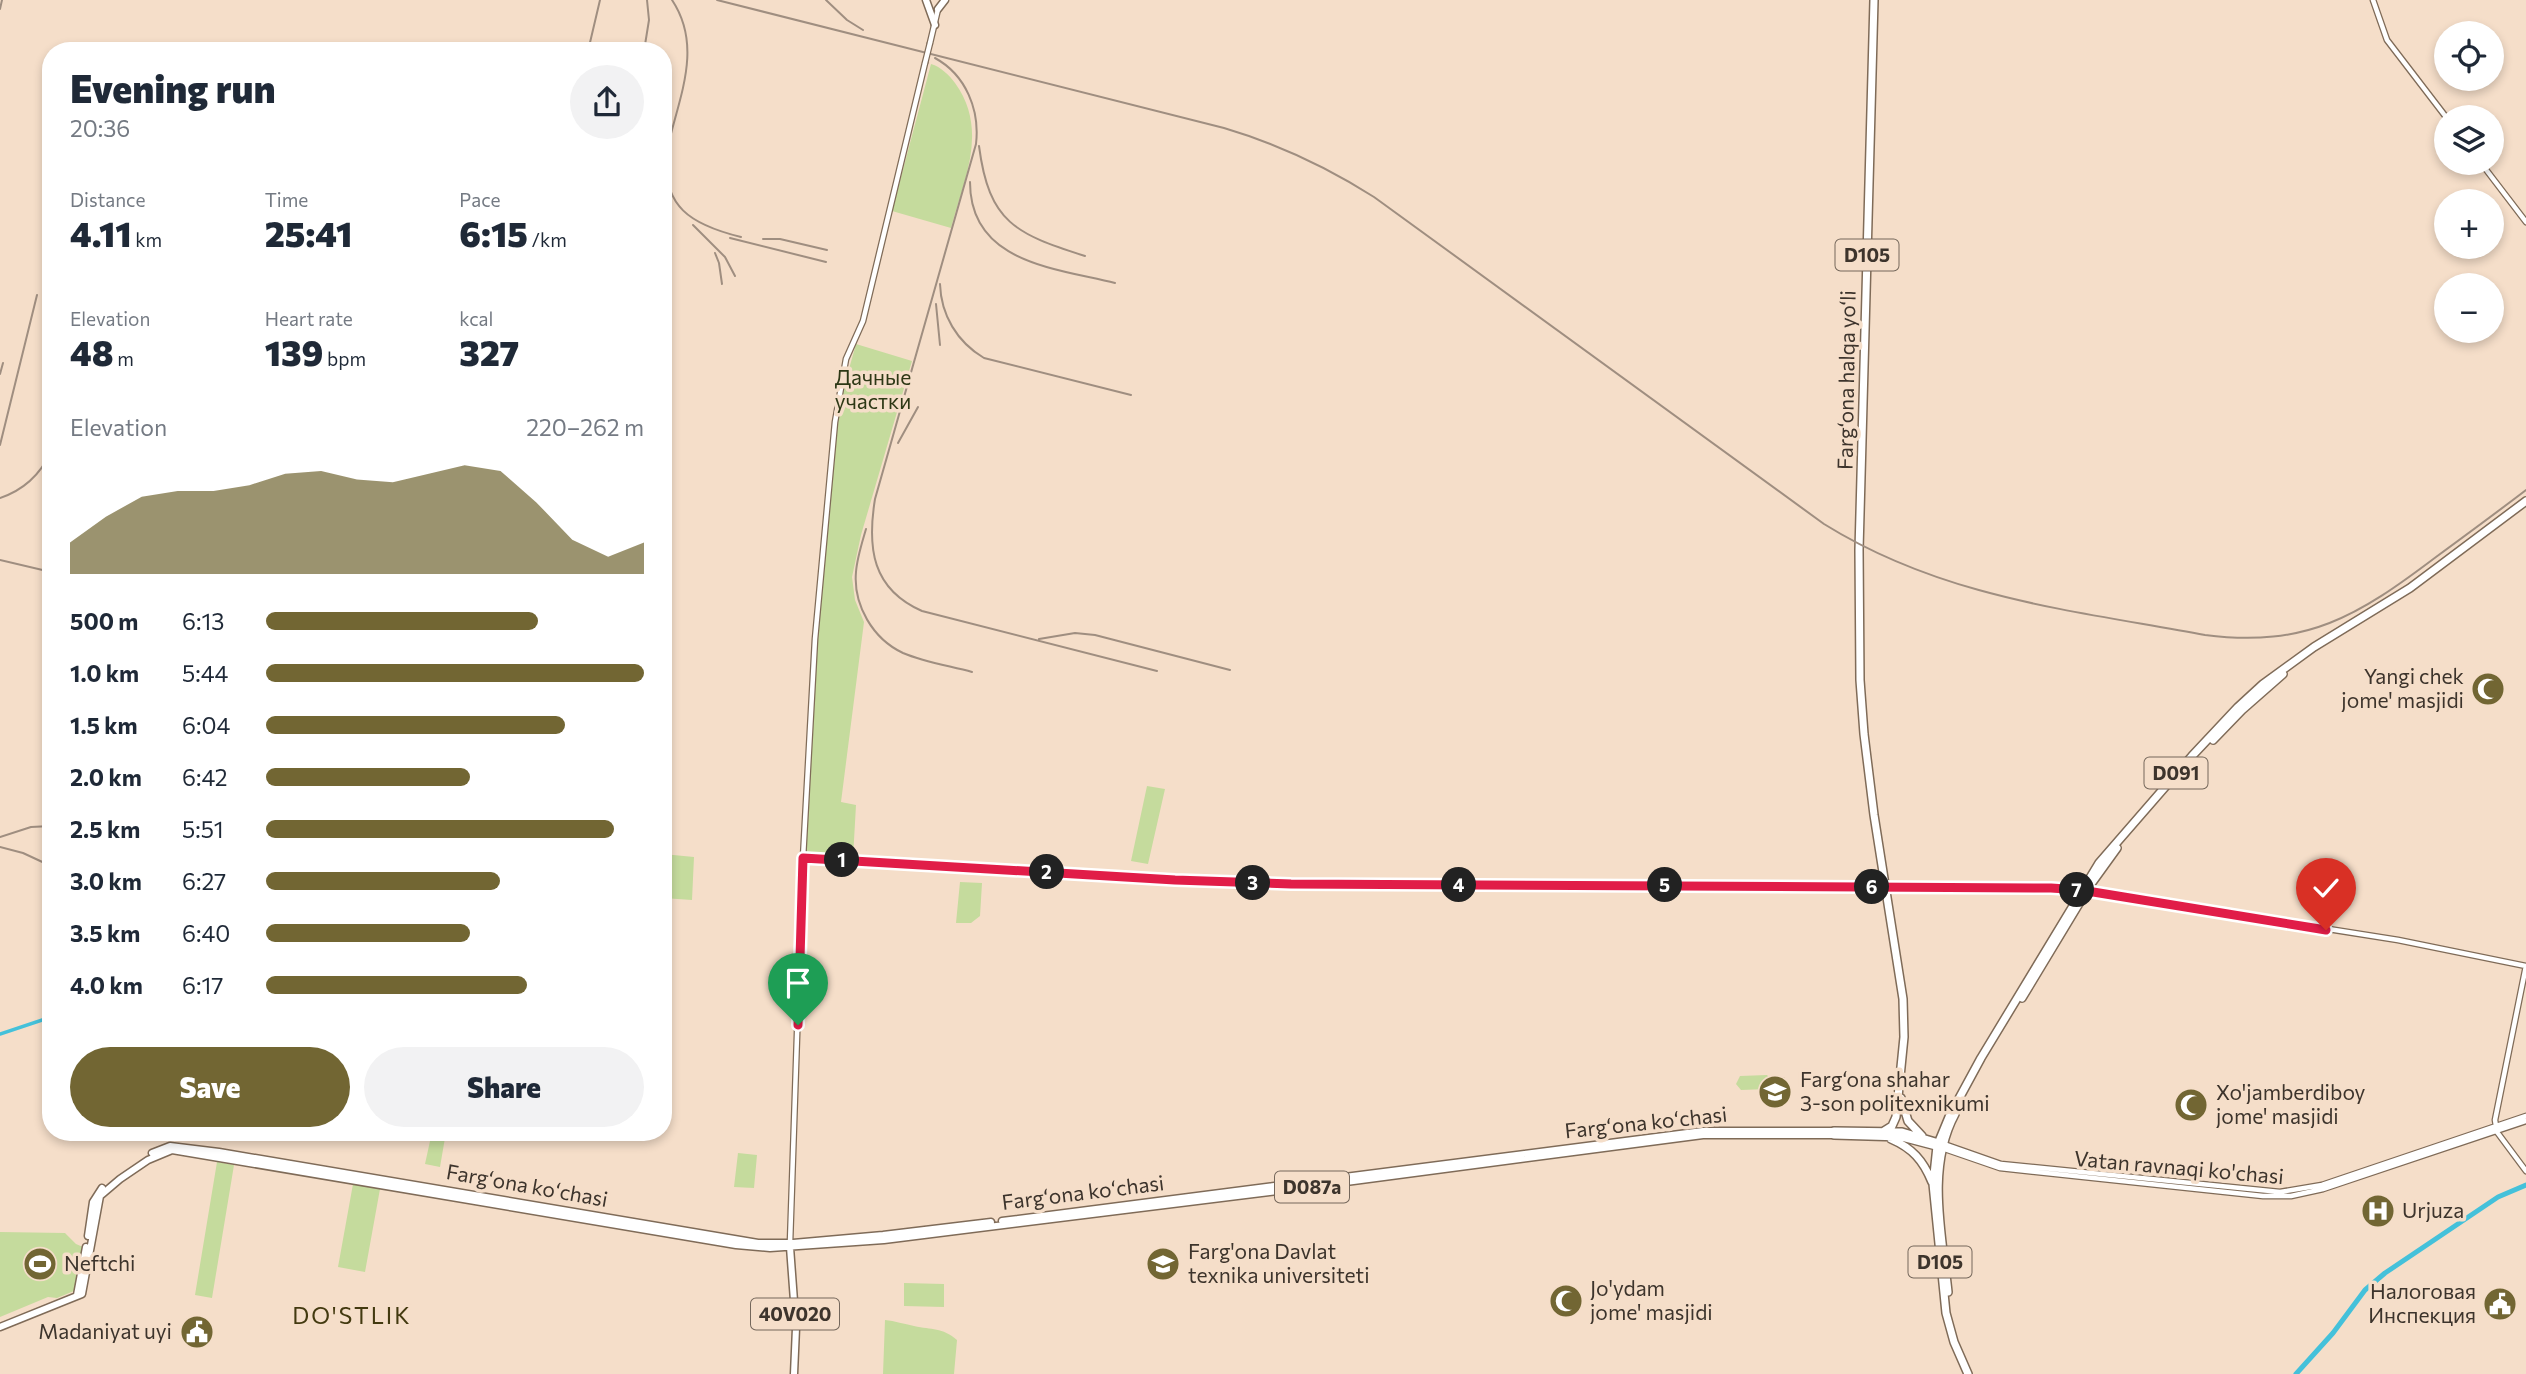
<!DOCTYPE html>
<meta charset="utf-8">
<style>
body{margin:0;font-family:Commissioner,sans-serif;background:#f2f2f3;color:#1f2937;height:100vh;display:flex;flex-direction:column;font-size:26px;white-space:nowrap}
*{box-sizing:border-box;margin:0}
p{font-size:23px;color:#747a83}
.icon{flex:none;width:38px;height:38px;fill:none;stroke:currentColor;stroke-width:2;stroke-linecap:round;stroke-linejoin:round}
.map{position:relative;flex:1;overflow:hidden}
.side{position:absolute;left:42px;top:42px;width:630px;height:1099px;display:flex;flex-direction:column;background:#fff;border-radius:28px;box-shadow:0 4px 10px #0003}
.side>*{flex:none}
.buttons{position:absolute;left:2434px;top:21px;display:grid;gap:14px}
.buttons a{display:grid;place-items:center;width:70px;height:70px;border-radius:50%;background:#fff;box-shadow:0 4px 10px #0003;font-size:35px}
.pin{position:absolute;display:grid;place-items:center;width:60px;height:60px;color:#fff;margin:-72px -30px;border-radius:50% 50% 50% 0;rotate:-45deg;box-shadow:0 0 7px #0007}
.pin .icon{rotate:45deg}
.km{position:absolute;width:35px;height:35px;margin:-18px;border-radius:50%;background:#222;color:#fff;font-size:19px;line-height:35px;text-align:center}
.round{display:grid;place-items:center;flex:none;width:74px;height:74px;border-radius:37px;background:#f2f2f3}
.summary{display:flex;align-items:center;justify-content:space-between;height:119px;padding:0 28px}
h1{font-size:38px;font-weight:800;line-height:52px}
.figures{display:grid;grid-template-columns:repeat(3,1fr);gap:10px;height:119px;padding:7px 28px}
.figures div{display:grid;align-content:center}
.figures b{font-size:35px;font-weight:800}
.figures small{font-size:19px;font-weight:400}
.figures p{font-size:19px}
.chart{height:196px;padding:14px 28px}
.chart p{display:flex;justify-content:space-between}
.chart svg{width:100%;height:126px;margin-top:7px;fill:#726633;opacity:.7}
.action{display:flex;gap:14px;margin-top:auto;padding:14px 28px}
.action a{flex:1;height:80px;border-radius:42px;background:#726633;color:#fff;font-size:28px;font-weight:800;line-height:80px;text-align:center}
.action a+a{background:#f2f2f3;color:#1f2937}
ul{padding:0 28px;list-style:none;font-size:23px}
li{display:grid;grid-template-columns:112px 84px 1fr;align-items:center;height:52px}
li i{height:18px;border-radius:9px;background:#726633}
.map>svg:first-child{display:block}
.green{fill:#c5db9d}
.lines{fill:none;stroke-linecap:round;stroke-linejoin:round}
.canal{stroke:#44c1da;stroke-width:3.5}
.river{stroke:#44c1da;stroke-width:5}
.secondary-casing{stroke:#7f6b58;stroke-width:7}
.primary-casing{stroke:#7f6b58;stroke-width:9}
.highway-casing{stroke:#7f6b58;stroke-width:10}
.secondary{stroke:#fff;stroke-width:4.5}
.primary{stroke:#fff;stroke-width:6}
.highway{stroke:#fff;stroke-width:7}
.rail{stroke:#9f8e80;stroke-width:2}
.secondary-bridge-casing{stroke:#7f6b58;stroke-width:7;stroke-linecap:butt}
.secondary-bridge{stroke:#fff;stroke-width:4.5}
.route-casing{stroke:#fff;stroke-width:14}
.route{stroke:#e11d48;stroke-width:9}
.labels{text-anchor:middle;stroke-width:7;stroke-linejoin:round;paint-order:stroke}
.shield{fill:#f5dec9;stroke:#74675b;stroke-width:2}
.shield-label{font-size:19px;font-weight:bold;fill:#3d342c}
.park-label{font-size:21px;fill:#2d3815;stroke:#f5dec9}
.street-label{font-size:21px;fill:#3d342c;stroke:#f5dec9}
.poi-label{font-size:21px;fill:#3d342c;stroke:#f5dec9;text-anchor:start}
.neighbourhood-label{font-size:23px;letter-spacing:2px;fill:#433a10;stroke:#f5dec9}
</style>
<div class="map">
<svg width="2526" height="1374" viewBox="0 0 2526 1374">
<rect width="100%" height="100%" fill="#f5dec9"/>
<path class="green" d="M931,64C941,67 949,75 955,83C989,130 964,179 951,228L892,211Z
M856,344L912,361L861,535L852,577L855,600L864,622L841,802L856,805L853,858L806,854L817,610L840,401Z
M1147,786L1165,789L1148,864L1131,861Z
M663,854L694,857L692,900L663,898Z
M960,882L982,883L980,916L971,923H956Z
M1767,1075L1773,1082L1768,1089L1741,1090L1736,1084L1740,1076Z
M432,1132H446L440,1167L425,1164Z
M738,1153L757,1155L754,1188L734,1187Z
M217,1162L234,1165L212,1298L195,1295Z
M353,1184L380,1189L365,1272L338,1267Z
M0,1232L65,1233L76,1244L83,1247L78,1280L74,1291L57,1298L48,1297L0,1317Z
M904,1283L944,1284V1307L904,1306Z
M885,1320C895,1321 904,1324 914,1326C932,1330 942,1327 957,1340L954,1374H883Z"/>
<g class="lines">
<path class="canal" d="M0,1034L51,1017"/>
<path class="river" d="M2296,1374L2333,1333L2365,1290L2385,1273L2498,1197L2526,1185"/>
<defs>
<path id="secondary" d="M2373,0L2387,40L2446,117
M930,43L938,9
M2481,163L2526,222
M803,858L1205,882L2051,888L2081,890L2398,940L2526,966
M2526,966L2495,1120L2497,1132L2526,1171
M1944,1144L2001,1164L2280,1192L2322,1185L2526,1116
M1942,1148L2000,1168L2263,1196H2291L2323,1189L2526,1121
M790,1243L803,858L815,639L835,422L846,359L863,321L925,63"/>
<path id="primary" d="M926,0L935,25
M938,9L945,0
M152,1153L170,1146L219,1152L758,1243H793L883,1235L991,1222
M1002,1221L1703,1131H1834
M88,1236L93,1202L102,1188
M790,1247L796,1328L794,1374
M77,1295L86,1247
M0,1327L82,1294L100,1196L120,1179L148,1160L172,1150L736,1245L770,1248L884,1240L1293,1189L1703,1135H1834"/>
<path id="highway" d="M1874,0L1859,550L1860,680L1864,734L1874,815L1903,999L1904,1037L1896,1117L1892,1126L1884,1131
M2213,740L2242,710L2283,674
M2091,884L2117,848
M2022,998L2083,897
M1901,1098L1908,1121L1922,1136
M1891,1139C1912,1148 1923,1160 1932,1182
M1940,1147L1902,1137L1834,1135V1131L1902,1132L1942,1144
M1948,1292C1942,1234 1926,1168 1955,1114
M1968,1374L1954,1342L1946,1313L1933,1184L1937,1146L1949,1117L1981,1058L2099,863L2192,756L2238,707L2263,684L2314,647L2410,588L2526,501"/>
</defs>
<use href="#secondary" class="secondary-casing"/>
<use href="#primary" class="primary-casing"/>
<use href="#highway" class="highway-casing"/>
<use href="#secondary" class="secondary"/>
<use href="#primary" class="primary"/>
<use href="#highway" class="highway"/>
<path class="rail" d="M672,0C704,48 678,99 667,150C660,207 692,225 741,237
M717,0L1224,128C1278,144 1327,167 1374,197L1824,524C1943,598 2071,610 2205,635C2307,648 2358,616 2436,557C2466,535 2496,513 2526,490
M826,0L847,20L863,30
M0,9L2,0
M588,51L600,0
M644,51L649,20L647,0
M935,58C966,75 980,110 976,144L875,499C867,548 872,589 922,611L1157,671
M979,146C989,223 1016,234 1085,256
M970,182C970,263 1055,268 1115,283
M693,225L725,257L735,276
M730,238L826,262
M763,239H780L827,250
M715,253L719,263L722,284
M663,255L667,261
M940,284C941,315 957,342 984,358L1131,395
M936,304L940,345
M0,374L3,363
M898,443L918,407
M0,445L37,295
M0,498C24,490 40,475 51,452
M866,529C862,543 857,558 856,572C853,605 873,639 903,653C924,662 950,666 972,672
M0,560L51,572
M1039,639L1075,633L1095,635L1230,670
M0,837L31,827L51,826
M0,847L23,853L51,866"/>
<defs>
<path id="secondary-bridge" d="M925,63L930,43"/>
</defs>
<use href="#secondary-bridge" class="secondary-bridge-casing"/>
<use href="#secondary-bridge" class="secondary-bridge"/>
</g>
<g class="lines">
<defs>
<path id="route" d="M798,1025L803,858L1175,880L1291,884L2051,888L2081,890L2326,930"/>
</defs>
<use href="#route" class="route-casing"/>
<use href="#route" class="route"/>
</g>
<defs>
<symbol id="mosque-disc" viewBox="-11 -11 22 22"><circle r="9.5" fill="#726633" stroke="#f5dec9"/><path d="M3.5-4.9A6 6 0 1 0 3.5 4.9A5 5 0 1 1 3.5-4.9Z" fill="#fff"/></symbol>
<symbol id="university-disc" viewBox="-11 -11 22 22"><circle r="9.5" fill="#726633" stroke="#f5dec9"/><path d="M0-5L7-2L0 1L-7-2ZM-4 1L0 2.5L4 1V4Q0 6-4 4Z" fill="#fff"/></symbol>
<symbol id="hospital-disc" viewBox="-11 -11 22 22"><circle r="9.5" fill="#726633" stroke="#f5dec9"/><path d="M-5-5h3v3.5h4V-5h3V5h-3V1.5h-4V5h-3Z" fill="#fff"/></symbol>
<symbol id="stadium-disc" viewBox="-11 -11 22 22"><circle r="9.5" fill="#726633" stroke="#f5dec9"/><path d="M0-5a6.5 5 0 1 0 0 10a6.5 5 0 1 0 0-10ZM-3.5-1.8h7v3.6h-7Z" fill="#fff"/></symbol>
<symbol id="civic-disc" viewBox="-11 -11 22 22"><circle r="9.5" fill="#726633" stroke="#f5dec9"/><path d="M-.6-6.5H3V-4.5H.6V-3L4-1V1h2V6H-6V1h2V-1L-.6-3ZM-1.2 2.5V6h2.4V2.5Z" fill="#fff"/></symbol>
</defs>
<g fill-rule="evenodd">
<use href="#mosque-disc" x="2469" y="670" width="38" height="38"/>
<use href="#university-disc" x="1756" y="1073" width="38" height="38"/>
<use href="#mosque-disc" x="2172" y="1086" width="38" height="38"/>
<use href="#hospital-disc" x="2359" y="1192" width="38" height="38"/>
<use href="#stadium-disc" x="21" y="1245" width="38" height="38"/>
<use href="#university-disc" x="1144" y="1245" width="38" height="38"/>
<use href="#mosque-disc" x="1547" y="1282" width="38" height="38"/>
<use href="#civic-disc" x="2481" y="1285" width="38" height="38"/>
<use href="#civic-disc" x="178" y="1313" width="38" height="38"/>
</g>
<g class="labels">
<g class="shield">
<rect x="1835.5" y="239.5" width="63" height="31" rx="5"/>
<rect x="2144.5" y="757.5" width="63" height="31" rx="5"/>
<rect x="1275" y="1171.5" width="74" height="31" rx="5"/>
<rect x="1908.5" y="1246.5" width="63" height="31" rx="5"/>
<rect x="751" y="1298.5" width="88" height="31" rx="5"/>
</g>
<g class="shield-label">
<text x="1867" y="262">D105</text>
<text x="2176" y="780">D091</text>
<text x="1312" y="1194">D087a</text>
<text x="1940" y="1269">D105</text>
<text x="795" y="1321">40V020</text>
</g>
<g class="park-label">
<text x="873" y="385">Дачные<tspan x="873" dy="24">участки</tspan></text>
</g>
<g class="street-label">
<text transform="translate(1847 380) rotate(-89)" y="7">Farg‘ona halqa yo‘li</text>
<text transform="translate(1646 1123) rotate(-6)" y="7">Fargʻona koʻchasi</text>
<text transform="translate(2179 1168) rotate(5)" y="7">Vatan ravnaqi ko'chasi</text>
<text transform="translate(527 1186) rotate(10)" y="7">Fargʻona koʻchasi</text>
<text transform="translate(1083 1193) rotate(-7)" y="7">Fargʻona koʻchasi</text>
</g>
<g class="poi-label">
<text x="2464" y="684" text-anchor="end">Yangi chek<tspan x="2464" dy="24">jome' masjidi</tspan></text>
<text x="1800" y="1087">Farg‘ona shahar<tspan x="1800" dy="24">3-son politexnikumi</tspan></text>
<text x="2216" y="1100">Xo'jamberdiboy<tspan x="2216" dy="24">jome' masjidi</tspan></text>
<text x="2402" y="1218">Urjuza</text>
<text x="1188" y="1259">Farg'ona Davlat<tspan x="1188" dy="24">texnika universiteti</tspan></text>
<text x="64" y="1271">Neftchi</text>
<text x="1590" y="1296">Jo'ydam<tspan x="1590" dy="24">jome' masjidi</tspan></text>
<text x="2476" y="1299" text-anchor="end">Налоговая<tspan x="2476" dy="24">Инспекция</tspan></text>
<text x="172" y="1339" text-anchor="end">Madaniyat uyi</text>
</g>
<g class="neighbourhood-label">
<text x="352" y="1324">DO'STLIK</text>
</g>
</g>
</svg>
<div class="buttons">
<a><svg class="icon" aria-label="locate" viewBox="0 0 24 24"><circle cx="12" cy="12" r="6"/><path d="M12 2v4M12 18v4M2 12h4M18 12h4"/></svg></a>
<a><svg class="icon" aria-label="layers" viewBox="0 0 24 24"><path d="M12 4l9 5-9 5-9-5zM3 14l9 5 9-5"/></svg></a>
<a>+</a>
<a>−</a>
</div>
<div class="pin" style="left:798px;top:1025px;background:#1e9e55"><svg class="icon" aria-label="arrive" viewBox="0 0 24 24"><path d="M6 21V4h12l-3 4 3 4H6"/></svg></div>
<div class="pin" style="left:2326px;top:930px;background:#d93025"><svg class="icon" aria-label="check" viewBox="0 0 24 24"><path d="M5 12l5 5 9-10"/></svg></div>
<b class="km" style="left:842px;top:860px">1</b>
<b class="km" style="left:1047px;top:872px">2</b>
<b class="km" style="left:1253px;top:883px">3</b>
<b class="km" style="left:1459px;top:885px">4</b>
<b class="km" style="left:1665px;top:885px">5</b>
<b class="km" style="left:1872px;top:887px">6</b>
<b class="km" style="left:2077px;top:890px">7</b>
<section class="side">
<div class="summary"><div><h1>Evening run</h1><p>20:36</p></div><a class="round"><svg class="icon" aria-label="share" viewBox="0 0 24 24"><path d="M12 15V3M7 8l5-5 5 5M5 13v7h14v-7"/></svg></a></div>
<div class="figures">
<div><p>Distance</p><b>4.11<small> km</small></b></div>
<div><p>Time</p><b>25:41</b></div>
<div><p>Pace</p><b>6:15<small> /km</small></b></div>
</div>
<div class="figures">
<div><p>Elevation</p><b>48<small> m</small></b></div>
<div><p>Heart rate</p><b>139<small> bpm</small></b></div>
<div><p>kcal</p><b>327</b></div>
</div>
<div class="chart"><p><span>Elevation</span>220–262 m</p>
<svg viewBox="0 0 160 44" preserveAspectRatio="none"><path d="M0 44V33L10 24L20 17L30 15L40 15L50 13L60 9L70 8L80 11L90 12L100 9L110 6L120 8L130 19L140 32L150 38L160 33V44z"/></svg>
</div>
<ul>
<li><b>500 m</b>6:13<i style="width:72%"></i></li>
<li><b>1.0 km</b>5:44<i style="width:100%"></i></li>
<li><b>1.5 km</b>6:04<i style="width:79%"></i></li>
<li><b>2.0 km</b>6:42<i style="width:54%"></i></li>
<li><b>2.5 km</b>5:51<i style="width:92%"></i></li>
<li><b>3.0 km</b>6:27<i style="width:62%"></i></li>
<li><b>3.5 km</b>6:40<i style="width:54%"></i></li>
<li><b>4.0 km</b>6:17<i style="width:69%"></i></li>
</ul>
<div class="action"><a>Save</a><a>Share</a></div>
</section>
</div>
